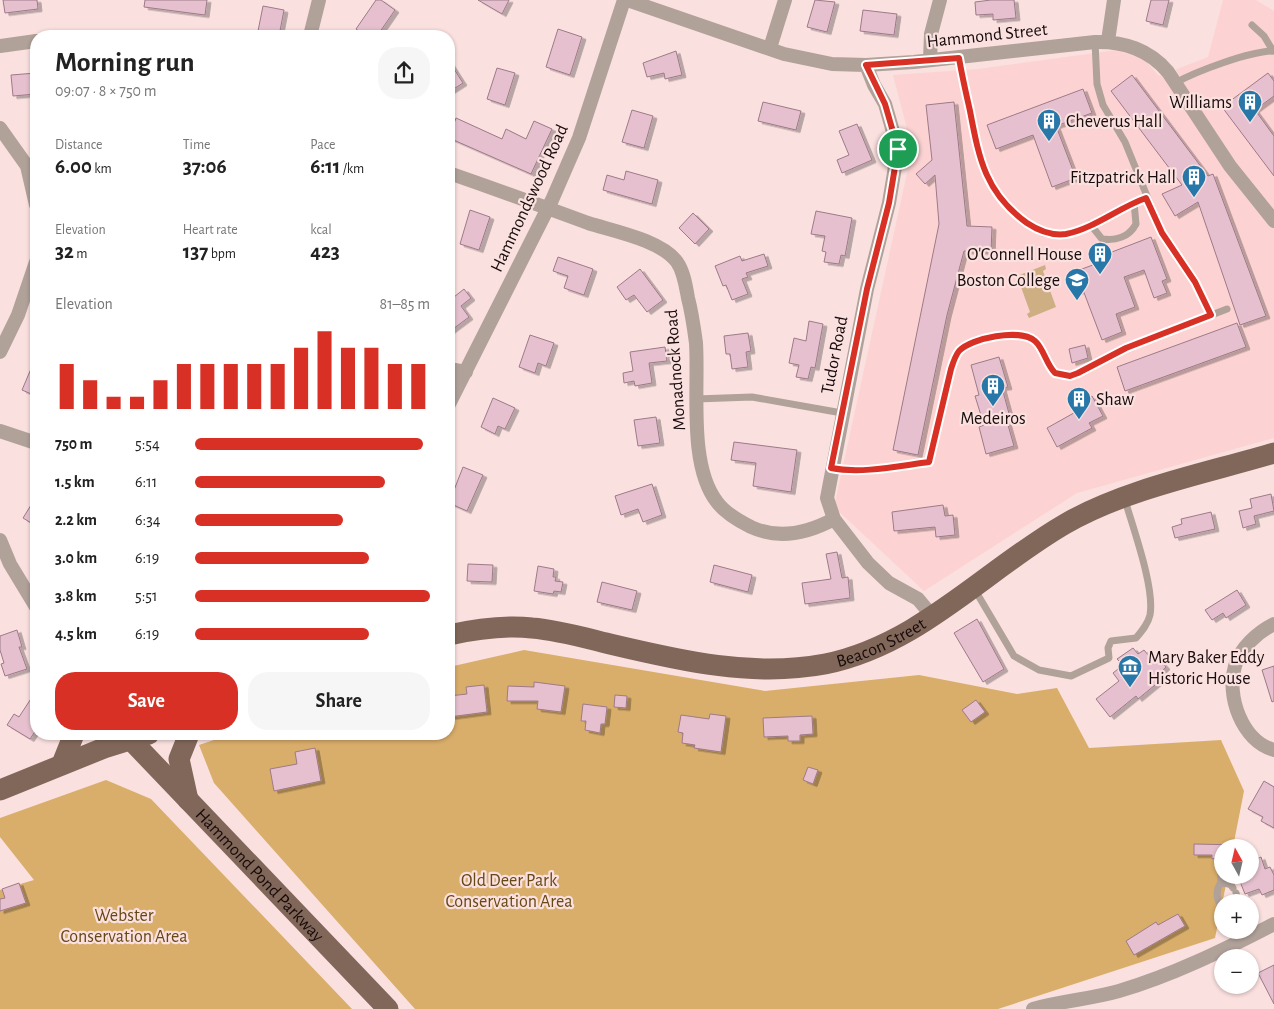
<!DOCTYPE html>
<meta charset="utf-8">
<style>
body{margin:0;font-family:"Alegreya Sans",sans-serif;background:#f6f6f6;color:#222;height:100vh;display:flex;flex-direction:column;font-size:19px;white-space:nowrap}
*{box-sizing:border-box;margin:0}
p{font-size:16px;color:#767676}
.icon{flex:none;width:28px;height:28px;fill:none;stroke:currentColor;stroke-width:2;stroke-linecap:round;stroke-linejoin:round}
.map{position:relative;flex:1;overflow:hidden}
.side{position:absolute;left:30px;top:30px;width:425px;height:710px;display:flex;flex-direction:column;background:#fff;border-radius:20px;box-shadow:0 1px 4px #0004}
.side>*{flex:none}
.needle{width:32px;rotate:352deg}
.tools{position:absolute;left:1214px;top:839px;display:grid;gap:10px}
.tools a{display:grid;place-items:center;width:45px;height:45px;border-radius:50%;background:#fff;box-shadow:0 1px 4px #0004;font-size:25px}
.pin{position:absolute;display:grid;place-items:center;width:42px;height:42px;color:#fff;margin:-21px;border:2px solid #fff;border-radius:50%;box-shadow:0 1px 5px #0007}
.round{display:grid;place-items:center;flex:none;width:52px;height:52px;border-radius:20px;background:#f6f6f6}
.overview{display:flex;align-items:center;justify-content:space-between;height:85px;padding:0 25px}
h1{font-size:28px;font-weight:700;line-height:38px}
.metrics{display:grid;grid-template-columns:repeat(3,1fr);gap:8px;height:85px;padding:5px 25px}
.metrics div{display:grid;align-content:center}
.metrics b{font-size:21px;font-weight:700}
.metrics small{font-size:14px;font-weight:400}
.metrics p{font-size:14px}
.chart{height:140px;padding:10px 25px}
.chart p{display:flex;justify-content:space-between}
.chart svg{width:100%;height:90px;margin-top:5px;stroke:#d93025;stroke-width:6}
.primary-button{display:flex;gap:10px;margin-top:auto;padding:10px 25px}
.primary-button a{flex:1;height:58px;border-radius:20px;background:#d93025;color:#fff;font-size:20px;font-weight:700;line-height:58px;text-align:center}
.primary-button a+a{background:#f6f6f6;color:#222}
ul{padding:0 25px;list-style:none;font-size:16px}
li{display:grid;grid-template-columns:80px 60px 1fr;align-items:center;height:38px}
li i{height:12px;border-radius:6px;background:#d93025}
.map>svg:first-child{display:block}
.built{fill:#fcd3d2}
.green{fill:#cdaf83}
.forest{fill:#d9ad6a}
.building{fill:#e6c0cf;stroke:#9d7a88;filter:url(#shadow)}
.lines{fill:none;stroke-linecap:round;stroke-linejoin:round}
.service{stroke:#b0a199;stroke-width:7}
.minor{stroke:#b0a199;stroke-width:14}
.primary{stroke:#816759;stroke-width:21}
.route-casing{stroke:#fff;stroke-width:10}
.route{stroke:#d93025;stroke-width:6}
.labels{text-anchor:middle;stroke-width:4.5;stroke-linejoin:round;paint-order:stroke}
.street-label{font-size:18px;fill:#180b0b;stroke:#fae0df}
.poi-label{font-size:18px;fill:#180b0b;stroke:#fae0df;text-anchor:end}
.park-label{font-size:18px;fill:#654814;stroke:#fae0df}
</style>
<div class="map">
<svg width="1274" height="1009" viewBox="0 0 1274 1009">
<defs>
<filter id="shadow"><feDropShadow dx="4" dy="2.5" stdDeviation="0" flood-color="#0004"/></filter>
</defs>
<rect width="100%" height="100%" fill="#fae0df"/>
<path class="built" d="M1223,0H1256L1274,11V438L1077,493L924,591L834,507L909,164L906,125L893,75L978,69L1117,50L1145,60L1159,76L1208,57Z"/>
<path class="green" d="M1045,265L1046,269L1043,271L1056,307L1029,318L1027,314L1030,312L1017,276Z"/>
<path class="forest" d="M524,650L765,691L919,675L1017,694L1057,688L1089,748L1221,740L1244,791L1233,847L1222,848V875H1228L1215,938L998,1009H415L214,783L199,745L232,734H449V667Z
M106,780L151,799L352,1009H0V890L34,880L0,837V818Z"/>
<path class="building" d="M3,0H37L38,9L5,13Z
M145,0H207L205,15L144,7Z
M376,0H381L395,10L377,36H366L356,29Z
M478,0H509L502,14Z
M815,0L835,2L827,32L807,27Z
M991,0H1014L1016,18L993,20V14L976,15L975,2Z
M1151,0H1169L1163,25L1146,21Z
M263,6L284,10L279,36H257Z
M863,10L897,14L894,35L860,31Z
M558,29L582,37L570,75L546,67Z
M676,51L682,75L665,79L664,73L647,77L643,63Z
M449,61L463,83L449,92Z
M497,68L515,73L505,105L487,99Z
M36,73V94L13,96L11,75Z
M1268,73L1274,81V96L1255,110L1274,136V176L1222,107Z
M1132,75L1208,176L1213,174L1266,316L1240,325L1198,202L1175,216L1162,194L1182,185L1111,91Z
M1083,89L1092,113L1056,126L1076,178L1052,187L1033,135L996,149L987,125Z
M763,102L801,111L796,130L758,121Z
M954,102L967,226L992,227L991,252L964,251L947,315L918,455L893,450L939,224L935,175L925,184L916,174L932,160L926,105Z
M632,110L653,116L644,148L622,142Z
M456,118L502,139L506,129L526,139L534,121L552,129L531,174L449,138Z
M857,124L872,160L842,173L837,160L849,155L839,131Z
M626,171L658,180L652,204L603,190L607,175L624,180Z
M470,210L490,217L479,250L460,244Z
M816,211L852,218L845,256L841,255L839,264L824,262L826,252L822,251L825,236L811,234Z
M693,213L709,229L695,244L679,228Z
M1151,237L1167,279L1162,281L1167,293L1154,298L1144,270L1124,277L1135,307L1116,314L1122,332L1102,340L1083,290L1077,292L1071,273L1101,262L1099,257Z
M764,254L768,266L746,273L748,277L742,279L748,294L732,300L726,285L723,286L715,266L740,256L742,261Z
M558,257L593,269L584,295L564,288L568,276L553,271Z
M640,269L663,300L647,312L634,295L626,300L617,287Z
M464,289L471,298L461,306L469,317L449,332V301Z
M809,321L823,324L815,368L811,367L808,379L796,377L799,365L789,363L794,338L806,341Z
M1237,323L1246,347L1125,391L1117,367Z
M748,333L751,351L746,352L748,367L732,369L730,354H726L724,336Z
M530,335L554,343L546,366L538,363L535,373L519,367Z
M1085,345L1088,358L1072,363L1069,349Z
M665,347L667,361L649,363L652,383L635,386L634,381L624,383L623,373L633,371L630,352Z
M36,357V396L22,390Z
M999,357L1008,387L1002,388L1010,417L1006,418L1014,446L986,454L979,427L984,425L975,396L979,395L971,365Z
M1092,396L1103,416L1089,423L1092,428L1057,447L1047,428L1081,409L1078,404Z
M493,398L515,408L505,429L498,426L495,434L481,427Z
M656,417L660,443L638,446L634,420Z
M734,442L797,450L791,492L753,486L756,463L731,460Z
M463,467L483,475L467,511L449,503Z
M652,484L662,515L643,522L638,509L621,515L615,496Z
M1271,494L1274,511L1254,516L1256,524L1243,528L1239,511L1252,508L1250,499Z
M36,497V526L23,518Z
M943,505L945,516L953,515L955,535L936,537L935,527L894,531L892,512Z
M1211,512L1215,529L1175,538L1172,527L1182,524L1181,519Z
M837,552L842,578L848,577L850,598L805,604L802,583L831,579L826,554Z
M468,564L493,565L492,582L467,581Z
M714,565L752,575L748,592L710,582Z
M538,566L554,569L553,577H556L555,581L563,582L561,592L554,591L553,594L534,591Z
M602,582L637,591L632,610L597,602Z
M1237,590L1246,605L1226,618L1223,613L1212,620L1205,610Z
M977,619L1004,669L983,682L954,633Z
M17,630L22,647H19L27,669L5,676L1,664L4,663L0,650V636Z
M1133,648L1138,654L1144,650L1153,661L1158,658L1166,667L1162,671L1166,676L1138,699L1136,696L1110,717L1096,699L1119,681L1113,673L1123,665L1117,659Z
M1274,666V701L1272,702L1262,670Z
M534,682L565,686L561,712L537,709L538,701H507L508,686L534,687Z
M484,685L487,712L449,717V696L467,694L466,687Z
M36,691V730L30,739L7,725L14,714L19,717Z
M615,695L627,696L626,708L614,707Z
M976,700L985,712L971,722L962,710Z
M583,704L607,707L605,724H601L600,733L585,730L586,721H581Z
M710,714L726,716L721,752L694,748L695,745L682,743L683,733L678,732L681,715L709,719Z
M812,716L813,734L800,735V741H788V736L764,737L763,718Z
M315,748L321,781L274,791L270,769L297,764L295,752Z
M808,767L818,770L813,784L803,780Z
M1264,781L1274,787V828L1261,821L1263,817L1248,809Z
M1194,844L1240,845V848H1222V856L1212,859V855H1194Z
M1261,857L1265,869L1270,867L1274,875V890L1262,895L1259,889L1245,894L1239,879L1250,875V862Z
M19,883L26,903L0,911V899L5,898L2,889Z
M1178,914L1185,926L1134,955L1126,941L1156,922L1158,925Z
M1274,965V1004L1258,973Z"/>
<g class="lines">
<path class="service" d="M1252,25L1264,36L1273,51
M1095,42L1097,84L1103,105L1125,142L1162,233L1195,282L1211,315
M959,58L983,169L1000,198L1023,220L1043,233L1066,234L1082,229L1146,198
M1175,83C1197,71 1250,51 1274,51
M1090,224L1102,239C1116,241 1129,237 1136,224L1134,202
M696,399L752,397L842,413
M832,468C863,474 898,466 929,462L951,369C953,363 955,356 959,351C971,338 1020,328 1035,341C1044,349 1046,364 1055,373L1070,376L1078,373L1126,348L1227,309
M975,590L1014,656L1039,670L1071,676L1109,658L1108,648L1111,641L1136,638C1142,631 1148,624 1150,615C1155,588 1133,528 1125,500
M1220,861L1221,882
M1236,893L1239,902
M1222,908C1216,899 1215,891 1221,882L1231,885L1233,888"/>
<path class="minor" d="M627,0L784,54L832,64L866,65L914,62L1095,42C1123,41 1150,50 1168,72L1230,166L1274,221
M310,36L319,0
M1108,41L1114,0
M0,46L36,41
M770,48L785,0
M930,60L931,34L940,0
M866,65L874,85L885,104L898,149L889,203L867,289L827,498L834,519L868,563L889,583L918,599L933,617
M0,128L27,166L36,205
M449,173C495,189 542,206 588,223C613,231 661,240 677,262C684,272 686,287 688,298C692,313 694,328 696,343C699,388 688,465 717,502C725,513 739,521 751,527C779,540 808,533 834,519
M0,352L18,315L36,262
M449,369L466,372
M449,404L552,200L579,138L624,0
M0,431L36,443
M0,540L10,564L36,607
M1274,624C1258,632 1240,648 1235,666C1226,696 1242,741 1274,750
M1033,1009C1061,1001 1091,999 1119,991C1173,975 1224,950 1274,924"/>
<g class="primary">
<path id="s1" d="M449,635C476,629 504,625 532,628C557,630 582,637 606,643C678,660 751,678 825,664C919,645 984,571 1065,524C1125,489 1207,473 1274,453"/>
<path id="s2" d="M130,739L388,1009"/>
<path d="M62,764L74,734"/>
<path d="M0,790L104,748L149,734"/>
<path d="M188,800L179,759L189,734"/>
</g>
</g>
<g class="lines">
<defs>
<path id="route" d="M959,58C962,76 966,93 970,111C979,158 985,193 1027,223C1039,231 1051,236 1066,234C1093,229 1120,207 1146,198L1162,233L1195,282L1211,315L1126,348L1078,373L1070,376L1055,373C1046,364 1044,349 1035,341C1020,328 971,338 959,351C955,356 953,363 951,369L929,462C898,466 862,474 831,468L867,289L889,203L898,149L885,104L866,65Z"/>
</defs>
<use href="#route" class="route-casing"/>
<use href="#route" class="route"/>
</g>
<defs>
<symbol id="building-pin" viewBox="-11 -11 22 30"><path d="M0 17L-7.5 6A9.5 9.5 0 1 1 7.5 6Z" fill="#2777a8" stroke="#fae0df"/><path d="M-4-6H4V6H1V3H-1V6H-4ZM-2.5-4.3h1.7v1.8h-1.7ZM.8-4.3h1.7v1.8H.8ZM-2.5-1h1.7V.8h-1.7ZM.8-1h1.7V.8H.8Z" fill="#fff"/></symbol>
<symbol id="university-pin" viewBox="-11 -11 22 30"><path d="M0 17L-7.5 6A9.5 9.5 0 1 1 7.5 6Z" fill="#2777a8" stroke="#fae0df"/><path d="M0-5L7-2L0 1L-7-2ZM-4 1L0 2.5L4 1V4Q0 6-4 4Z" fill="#fff"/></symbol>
<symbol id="museum-pin" viewBox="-11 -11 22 30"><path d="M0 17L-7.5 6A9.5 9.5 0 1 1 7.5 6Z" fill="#2777a8" stroke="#fae0df"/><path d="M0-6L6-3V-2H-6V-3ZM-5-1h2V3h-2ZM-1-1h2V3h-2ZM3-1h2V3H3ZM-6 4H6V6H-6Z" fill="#fff"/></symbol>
</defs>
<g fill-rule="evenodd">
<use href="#building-pin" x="1236" y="88" width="28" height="38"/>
<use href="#building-pin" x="1035" y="107" width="28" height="38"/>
<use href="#building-pin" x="1180" y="163" width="28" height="38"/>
<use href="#building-pin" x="1086" y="240" width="28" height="38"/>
<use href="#university-pin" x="1063" y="266" width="28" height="38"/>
<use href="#building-pin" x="979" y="372" width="28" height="38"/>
<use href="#building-pin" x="1065" y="385" width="28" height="38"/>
<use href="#museum-pin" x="1116" y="653" width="28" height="38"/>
</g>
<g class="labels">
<g class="street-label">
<text transform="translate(987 35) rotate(-6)" y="6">Hammond Street</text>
<text transform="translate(529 198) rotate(-65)" y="6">Hammondswood Road</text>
<text transform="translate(834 355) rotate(-79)" y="6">Tudor Road</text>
<text transform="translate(675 370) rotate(-94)" y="6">Monadnock Road</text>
<text dy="6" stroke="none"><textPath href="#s1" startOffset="441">Beacon Street</textPath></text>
<text dy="6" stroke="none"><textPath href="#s2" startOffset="188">Hammond Pond Parkway</textPath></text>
</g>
<g class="poi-label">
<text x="1232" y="108">Williams</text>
<text x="1066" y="127" text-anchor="start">Cheverus Hall</text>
<text x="1176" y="183">Fitzpatrick Hall</text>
<text x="1082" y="260">O'Connell House</text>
<text x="1060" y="286">Boston College</text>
<text x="1096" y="405" text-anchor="start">Shaw</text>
<text x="993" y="424" text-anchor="middle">Medeiros</text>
<text x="1148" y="663" text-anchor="start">Mary Baker Eddy<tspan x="1148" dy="21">Historic House</tspan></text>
</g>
<g class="park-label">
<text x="509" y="886">Old Deer Park<tspan x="509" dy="21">Conservation Area</tspan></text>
<text x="124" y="921">Webster<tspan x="124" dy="21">Conservation Area</tspan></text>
</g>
</g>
</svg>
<div class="tools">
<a><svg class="needle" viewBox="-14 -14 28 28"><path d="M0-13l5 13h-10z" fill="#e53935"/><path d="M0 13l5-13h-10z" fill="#767676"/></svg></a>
<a>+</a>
<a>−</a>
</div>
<div class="pin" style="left:898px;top:149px;background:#1e9e55"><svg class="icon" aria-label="arrive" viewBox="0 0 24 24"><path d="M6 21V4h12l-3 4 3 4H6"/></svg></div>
<section class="side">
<div class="overview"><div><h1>Morning run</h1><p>09:07 · 8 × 750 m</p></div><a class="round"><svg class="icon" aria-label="share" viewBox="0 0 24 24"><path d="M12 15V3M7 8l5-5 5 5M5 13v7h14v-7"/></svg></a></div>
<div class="metrics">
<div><p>Distance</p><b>6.00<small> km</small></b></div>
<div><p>Time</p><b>37:06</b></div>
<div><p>Pace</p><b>6:11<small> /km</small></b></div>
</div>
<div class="metrics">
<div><p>Elevation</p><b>32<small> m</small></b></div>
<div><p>Heart rate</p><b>137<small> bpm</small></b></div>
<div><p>kcal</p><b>423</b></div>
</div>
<div class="chart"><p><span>Elevation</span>81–85 m</p>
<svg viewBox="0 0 160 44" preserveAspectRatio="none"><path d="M5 44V22M15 44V30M25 44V38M35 44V38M45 44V30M55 44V22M65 44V22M75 44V22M85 44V22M95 44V22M105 44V14M115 44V6M125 44V14M135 44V14M145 44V22M155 44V22"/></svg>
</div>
<ul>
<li><b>750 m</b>5:54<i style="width:97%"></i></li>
<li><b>1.5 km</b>6:11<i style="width:81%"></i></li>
<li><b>2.2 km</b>6:34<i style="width:63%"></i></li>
<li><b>3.0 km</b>6:19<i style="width:74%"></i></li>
<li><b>3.8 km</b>5:51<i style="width:100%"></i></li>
<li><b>4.5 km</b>6:19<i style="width:74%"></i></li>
</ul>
<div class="primary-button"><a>Save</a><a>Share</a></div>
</section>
</div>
